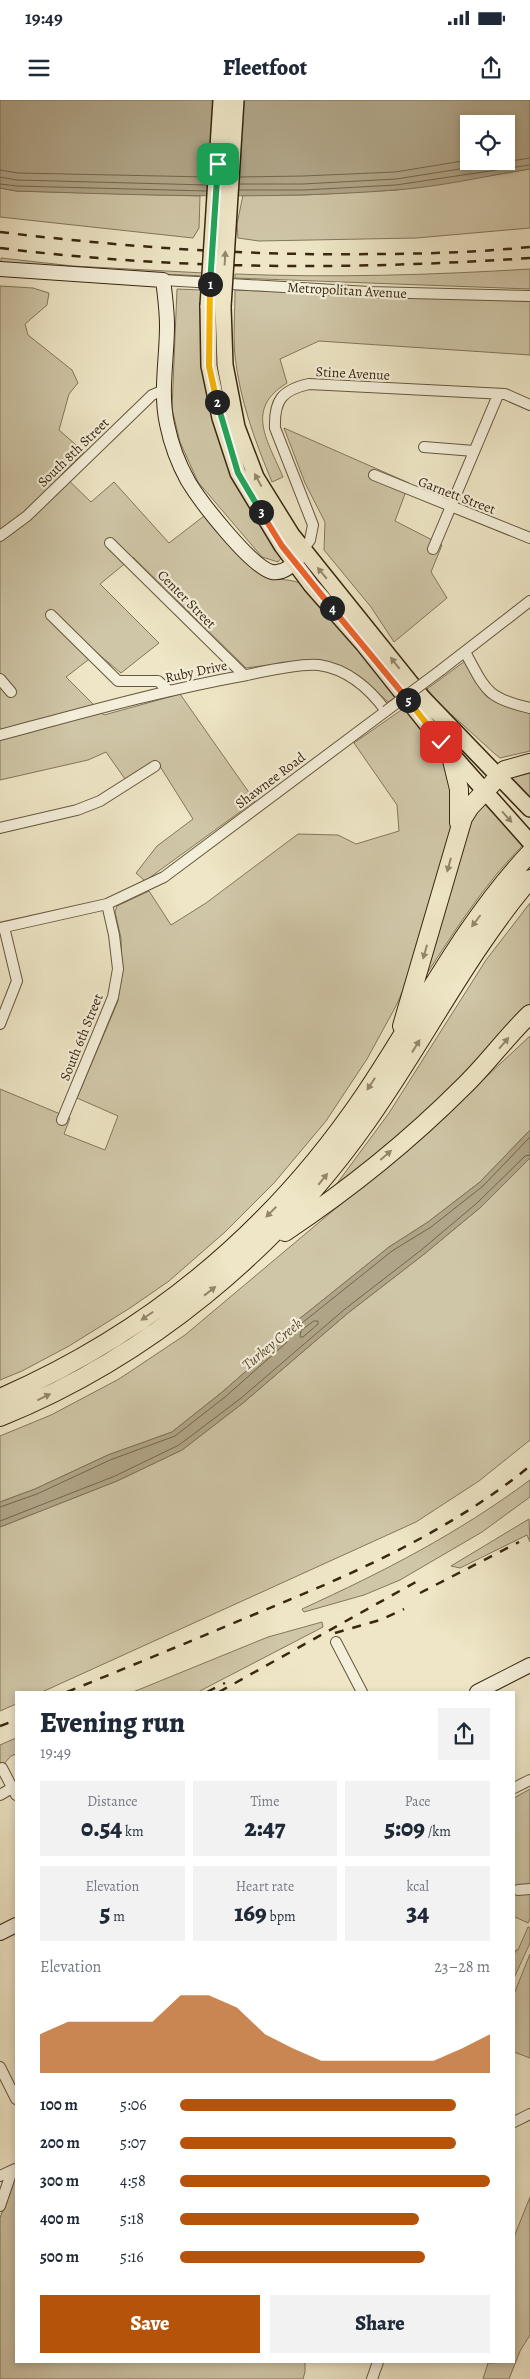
<!DOCTYPE html>
<meta charset="utf-8">
<style>
body{margin:0;font-family:Alegreya,serif;background:#f2f2f3;color:#1f2937;height:100vh;display:flex;flex-direction:column;font-size:19px;white-space:nowrap}
*{box-sizing:border-box;margin:0}
p{font-size:16px;color:#747a83}
.icon{flex:none;width:28px;height:28px;fill:none;stroke:currentColor;stroke-width:2;stroke-linecap:round;stroke-linejoin:round}
.map{position:relative;flex:1;overflow:hidden}
.side{position:absolute;left:15px;top:1591px;width:500px;height:672px;display:flex;flex-direction:column;background:#fff;border-radius:0px;box-shadow:0 2px 8px #0003}
.side>*{flex:none}
.tools{position:absolute;left:460px;top:15px;display:grid;gap:10px}
.tools a{display:grid;place-items:center;width:55px;height:55px;border-radius:0px;background:#fff;box-shadow:0 2px 8px #0003;font-size:25px}
.pin{position:absolute;display:grid;place-items:center;width:42px;height:42px;color:#fff;margin:-21px;border-radius:10px;box-shadow:0 2px 8px #0006}
.km{position:absolute;width:25px;height:25px;margin:-12px;border-radius:50%;background:#222;color:#fff;font-size:14px;line-height:25px;text-align:center}
.round{display:grid;place-items:center;flex:none;width:52px;height:52px;border-radius:0px;background:#f2f2f3}
.headline{display:flex;align-items:center;justify-content:space-between;height:85px;padding:0 25px}
h1{font-size:28px;font-weight:800;line-height:38px}
.stats{display:grid;grid-template-columns:repeat(3,1fr);gap:8px;height:85px;padding:5px 25px}
.stats div{display:grid;align-content:center;border-radius:0px;background:#f2f2f3;text-align:center}
.stats b{font-size:25px;font-weight:800}
.stats small{font-size:14px;font-weight:400}
.stats p{font-size:14px}
.chart{height:140px;padding:10px 25px}
.chart p{display:flex;justify-content:space-between}
.chart svg{width:100%;height:90px;margin-top:5px;fill:#b45309;opacity:.7}
.button{display:flex;gap:10px;margin-top:auto;padding:10px 25px}
.button a{flex:1;height:58px;border-radius:0px;background:#b45309;color:#fff;font-size:20px;font-weight:800;line-height:58px;text-align:center}
.button a+a{background:#f2f2f3;color:#1f2937}
ul{padding:0 25px;list-style:none;font-size:16px}
li{display:grid;grid-template-columns:80px 60px 1fr;align-items:center;height:38px}
li i{height:12px;border-radius:6px;background:#b45309}
.status{display:flex;justify-content:space-between;align-items:center;height:35px;padding:0 25px;background:#fff;direction:ltr}
.status svg{height:14px;fill:currentColor}
header{display:flex;justify-content:space-between;align-items:center;height:65px;padding:0 25px;background:#fff;font-size:22px;font-weight:800}
.map>svg:first-child{display:block}
.green{fill:#cfc6a7;stroke:#84765c}
.water{fill:#b0a588;stroke:#807358;fill-rule:evenodd}
.lines{fill:none;stroke-linecap:round;stroke-linejoin:round}
.shore{stroke:#74664c;stroke-width:1}
.minor-casing{stroke:#66573e;stroke-width:12}
.secondary-casing{stroke:#392711;stroke-width:16}
.primary-casing{stroke:#392711;stroke-width:18}
.motorway-casing{stroke:#392711;stroke-width:20}
.minor{stroke:#f4efda;stroke-width:10}
.secondary{stroke:#f4efda;stroke-width:14}
.primary{stroke:#eee6c6;stroke-width:15}
.motorway{stroke:#eee6c6;stroke-width:18}
.rail{stroke:#392711;stroke-width:2.5;stroke-dasharray:9 9;stroke-linecap:butt}
.minor-bridge-casing{stroke:#66573e;stroke-width:12;stroke-linecap:butt}
.primary-bridge-casing{stroke:#392711;stroke-width:18;stroke-linecap:butt}
.minor-bridge{stroke:#f4efda;stroke-width:10}
.primary-bridge{stroke:#eee6c6;stroke-width:15}
.oneway{fill:#94866c}
.split-1-casing{stroke:#fff;stroke-width:10}
.split-2-casing{stroke:#fff;stroke-width:10}
.split-3-casing{stroke:#fff;stroke-width:10}
.split-4-casing{stroke:#fff;stroke-width:10}
.split-5-casing{stroke:#fff;stroke-width:10}
.split-6-casing{stroke:#fff;stroke-width:10}
.split-1{stroke:#22a559;stroke-width:6}
.split-2{stroke:#f5b400;stroke-width:6}
.split-3{stroke:#22a559;stroke-width:6}
.split-4{stroke:#f0652b;stroke-width:6}
.split-5{stroke:#f0652b;stroke-width:6}
.split-6{stroke:#f5b400;stroke-width:6}
.labels{text-anchor:middle;stroke-width:4.5;stroke-linejoin:round;paint-order:stroke}
.street-label{font-size:14px;fill:#392711;stroke:#f4efda}
.water-label{font-size:15px;font-style:italic;fill:#5d4d35;stroke:#f4efda}
</style>
<div class="status"><b>19:49</b><svg viewBox="0 0 49 12"><path d="M0 12V9h3v3zM5 12V6h3v6zM10 12V3h3v9zM15 12V0h3v12zM26 1h20v11H26zM47 4h2v5h-2z"/></svg></div>
<header><svg class="icon" aria-label="menu" viewBox="0 0 24 24"><path d="M4 6h16M4 12h16M4 18h16"/></svg>Fleetfoot<svg class="icon" aria-label="share" viewBox="0 0 24 24"><path d="M12 15V3M7 8l5-5 5 5M5 13v7h14v-7"/></svg></header>
<div class="map">
<svg width="530" height="2279" viewBox="0 0 530 2279">
<rect width="100%" height="100%" fill="#eee6c6"/>
<filter id="stains"><feTurbulence type="fractalNoise" baseFrequency=".004" numOctaves="4"/><feColorMatrix values="0 0 0 0 .2 0 0 0 0 .09 0 0 0 0 .02 0 0 0 .5 -.17"/></filter>
<radialGradient id="worn" r=".72"><stop offset=".6" stop-color="#630" stop-opacity="0"/><stop offset="1" stop-color="#630" stop-opacity=".3"/></radialGradient>
<path class="green" d="M530,69V128L416,138L259,141L238,138L237,124L243,95H304L397,90Z
M0,88L16,91L200,96L199,128L193,138L0,117Z
M1,158L73,166L204,173V176L80,170L1,163Z
M530,169V189L235,178V174C333,178 432,175 530,169Z
M0,186L33,188L49,193L47,205L25,224L28,235L72,270L78,283L69,294L59,330L84,352L62,374L91,402L114,382L169,443L204,416L261,475C274,481 287,478 300,483L397,596L388,602C378,593 368,581 356,574C328,555 277,564 246,568L133,457L100,484L159,543L121,573L97,553L66,577L104,615L180,594L255,701L145,781L136,773L157,746L193,719L156,660L125,679L106,652L88,660L0,680Z
M177,189L201,190C202,265 205,328 243,396C254,417 269,436 282,457L278,462L262,457L198,382L180,342L172,309Z
M235,190L530,201V255L319,241L280,259L287,283C244,309 268,341 283,377L272,382C255,341 240,301 235,256C233,234 235,212 235,190Z
M284,328L409,383L395,421L442,445L431,472L447,498L394,542L371,507L324,450L325,422L305,383Z
M465,561L486,596L499,603L530,612V651L500,658L495,654L442,606L427,589Z
M407,606L446,658L454,716L410,874L396,906L367,959L326,1021L274,1083L225,1132L169,1181L130,1208L69,1246L22,1271L0,1280V989L70,1018L64,1034L105,1050L118,1016L77,998L118,901L122,868L121,838L115,812L117,806L149,791L171,825L206,803L298,734L338,735L356,744L399,731L397,705L354,643Z
M530,668V702L509,679V674Z
M487,702L524,744C485,783 456,829 426,875L423,874L467,722Z
M530,803V908L455,990L330,1093L389,1013L486,860Z
M530,936V1030L480,1082L428,1122L389,1147L293,1224L283,1239L221,1293L172,1332L108,1355L35,1389L0,1402V1336L51,1315L119,1279L185,1235L429,1030Z
M530,1058V1340L479,1381L416,1422L42,1592H16V1604L0,1611V1427L117,1381L182,1350L243,1303L348,1213L423,1155L481,1107Z
M530,1380V1397L482,1432L400,1480L364,1495L304,1512L302,1509C385,1471 457,1434 530,1380Z
M529,1419L530,1442L527,1435L460,1468L451,1466Z
M322,1522L323,1527L198,1592H133L268,1537Z
M16,1638V1654L11,1656L0,1668V1645Z
M530,1689V1819L528,1823L515,1817L514,1820V1698Z
M528,1827L530,1828V1843L514,1878V1855L516,1850H518Z
M530,1854V1958L514,1952V1894Z
M16,2074V2262H305V2272L303,2279H0V2118Z
M530,2097V2235L520,2251L509,2279H483L488,2263L514,2262V2137Z"/>
<path class="water" d="M0,0H530V69C485,76 440,87 395,90C269,100 142,95 16,91L0,88ZM469,24H506V61H469Z
M530,1030V1058L481,1107L423,1155L348,1213L243,1303L182,1350L117,1381L0,1427V1402L35,1389L108,1355L172,1332L221,1293L283,1239L293,1224L389,1147L428,1122L480,1082Z"/>
<g class="lines">
<path class="shore" d="M0,70L18,73L207,77
M0,77L17,80L207,85
M240,77L303,76L395,72L469,60
M0,84L17,86L206,91
M239,84H303L396,79L530,58
M239,90H304L396,85L530,65
M314,1221H318V1224L303,1237H300L301,1231Z
M0,1407L37,1394L110,1360L175,1336L225,1297L286,1243L297,1227L392,1151L431,1127L483,1086L530,1037
M0,1421L115,1376L179,1345L240,1299L345,1209L420,1151L477,1103L525,1056L530,1055"/>
<defs>
<path id="minor" d="M163,180L369,192L530,196
M424,347L474,351
M374,375L530,438
M0,436L27,416L152,295L164,290
M110,443L244,575
M433,449L498,295
M303,450L310,440L313,425L275,328C274,300 282,290 309,284L505,294L530,305
M51,515L118,581H158L168,590
M465,552C486,590 486,598 530,608
M441,570L530,501
M0,579L11,592
M0,635C82,613 163,590 247,575C265,571 302,563 319,565C347,569 370,589 386,611L164,777L107,804L0,828
M0,728L77,710L100,701L155,666
M0,924L17,881L4,827
M62,1020L113,897L118,869L114,835L107,804
M336,1542L362,1592
M2,1668L16,1695
M514,1688L530,1680
M0,1695L12,1688
M518,1790L530,1789
M0,1967L16,1999
M514,2022L530,2014
M0,2076L15,2069
M0,2106L12,2071
M372,2279L378,2262"/>
<path id="secondary" d="M0,169L163,180C165,195 167,211 167,226C167,259 160,292 167,324C171,344 178,363 188,381C200,401 251,467 272,472C284,474 294,464 300,455
M477,1592L530,1565
M0,1833L16,1825"/>
<path id="primary" d="M208,206L209,266L220,318L238,373L282,446L311,485L363,544L441,642L530,742
M223,207L225,265L237,327L256,377L292,435L422,597L530,709"/>
<path id="motorway" d="M450,652L459,689V723
M402,926L463,718L470,707L505,670L530,663
M285,1132C348,1090 409,1041 463,987C487,964 506,937 530,914
M0,1298C151,1232 273,1130 365,994C419,914 463,824 530,753
M0,1317C148,1257 277,1150 368,1020C424,941 467,853 530,779"/>
</defs>
<use href="#minor" class="minor-casing"/>
<use href="#secondary" class="secondary-casing"/>
<use href="#primary" class="primary-casing"/>
<use href="#motorway" class="motorway-casing"/>
<use href="#minor" class="minor"/>
<use href="#secondary" class="secondary"/>
<use href="#primary" class="primary"/>
<use href="#motorway" class="motorway"/>
<path class="rail" d="M0,132C124,147 249,156 375,154C426,154 479,152 530,147
M0,148C176,170 353,170 530,158
M420,1493L519,1442
M335,1533L380,1520L404,1509
M67,1592C131,1566 196,1539 260,1512C355,1473 449,1432 530,1366
M207,1592L225,1583
M219,1592L423,1478
M0,1626L16,1620"/>
<defs>
<path id="minor-bridge" d="M386,611L441,570"/>
<path id="primary-bridge" d="M208,206L221,0
M223,207L236,0"/>
</defs>
<use href="#minor-bridge" class="minor-bridge-casing"/>
<use href="#primary-bridge" class="primary-bridge-casing"/>
<use href="#minor-bridge" class="minor-bridge"/>
<use href="#primary-bridge" class="primary-bridge"/>
</g>
<defs><path id="oneway-solid" d="M-6-.8H1V-3.2L6.5 0L1 3.2V.8H-6Z" transform="scale(1.25)"/></defs>
<g class="oneway">
<use href="#oneway-solid" transform="translate(225 158) rotate(-87)"/>
<use href="#oneway-solid" transform="translate(258 380) rotate(-118)"/>
<use href="#oneway-solid" transform="translate(322 473) rotate(-130)"/>
<use href="#oneway-solid" transform="translate(395 563) rotate(-128)"/>
<use href="#oneway-solid" transform="translate(507 717) rotate(48)"/>
<use href="#oneway-solid" transform="translate(449 765) rotate(105)"/>
<use href="#oneway-solid" transform="translate(476 821) rotate(127)"/>
<use href="#oneway-solid" transform="translate(425 852) rotate(106)"/>
<use href="#oneway-solid" transform="translate(504 943) rotate(-49)"/>
<use href="#oneway-solid" transform="translate(416 946) rotate(-58)"/>
<use href="#oneway-solid" transform="translate(371 984) rotate(123)"/>
<use href="#oneway-solid" transform="translate(386 1055) rotate(-41)"/>
<use href="#oneway-solid" transform="translate(323 1079) rotate(-51)"/>
<use href="#oneway-solid" transform="translate(271 1112) rotate(135)"/>
<use href="#oneway-solid" transform="translate(210 1191) rotate(-38)"/>
<use href="#oneway-solid" transform="translate(147 1216) rotate(145)"/>
<use href="#oneway-solid" transform="translate(44 1297) rotate(-26)"/>
</g>
<g class="lines">
<defs>
<path id="split-1" d="M210,184L218,64"/>
<path id="split-2" d="M210,184L209,266L217,302"/>
<path id="split-3" d="M217,302L238,373L261,412"/>
<path id="split-4" d="M261,412L282,446L332,508"/>
<path id="split-5" d="M332,508L408,600"/>
<path id="split-6" d="M408,600L441,642"/>
</defs>
<use href="#split-1" class="split-1-casing"/>
<use href="#split-2" class="split-2-casing"/>
<use href="#split-3" class="split-3-casing"/>
<use href="#split-4" class="split-4-casing"/>
<use href="#split-5" class="split-5-casing"/>
<use href="#split-6" class="split-6-casing"/>
<use href="#split-1" class="split-1"/>
<use href="#split-2" class="split-2"/>
<use href="#split-3" class="split-3"/>
<use href="#split-4" class="split-4"/>
<use href="#split-5" class="split-5"/>
<use href="#split-6" class="split-6"/>
</g>
<g class="labels">
<g class="street-label">
<text transform="translate(347 190) rotate(3)" y="5">Metropolitan Avenue</text>
<text transform="translate(353 273) rotate(3)" y="5">Stine Avenue</text>
<text transform="translate(73 352) rotate(-44)" y="5">South 8th Street</text>
<text transform="translate(457 395) rotate(21)" y="5">Garnett Street</text>
<text transform="translate(187 499) rotate(45)" y="5">Center Street</text>
<text transform="translate(196 571) rotate(-12)" y="5">Ruby Drive</text>
<text transform="translate(270 680) rotate(-37)" y="5">Shawnee Road</text>
<text transform="translate(81 937) rotate(-68)" y="5">South 6th Street</text>
</g>
<g class="water-label">
<text transform="translate(272 1244) rotate(-39)" y="5">Turkey Creek</text>
</g>
</g>
<rect width="100%" height="100%" filter="url(#stains)"/>
<rect width="100%" height="100%" fill="url(#worn)"/>
</svg>
<div class="tools">
<a><svg class="icon" aria-label="locate" viewBox="0 0 24 24"><circle cx="12" cy="12" r="6"/><path d="M12 2v4M12 18v4M2 12h4M18 12h4"/></svg></a>
</div>
<div class="pin" style="left:218px;top:64px;background:#1e9e55"><svg class="icon" aria-label="arrive" viewBox="0 0 24 24"><path d="M6 21V4h12l-3 4 3 4H6"/></svg></div>
<div class="pin" style="left:441px;top:642px;background:#d93025"><svg class="icon" aria-label="check" viewBox="0 0 24 24"><path d="M5 12l5 5 9-10"/></svg></div>
<b class="km" style="left:210px;top:184px">1</b>
<b class="km" style="left:217px;top:302px">2</b>
<b class="km" style="left:261px;top:412px">3</b>
<b class="km" style="left:332px;top:508px">4</b>
<b class="km" style="left:408px;top:600px">5</b>
<section class="side">
<div class="headline"><div><h1>Evening run</h1><p>19:49</p></div><a class="round"><svg class="icon" aria-label="share" viewBox="0 0 24 24"><path d="M12 15V3M7 8l5-5 5 5M5 13v7h14v-7"/></svg></a></div>
<div class="stats">
<div><p>Distance</p><b>0.54<small> km</small></b></div>
<div><p>Time</p><b>2:47</b></div>
<div><p>Pace</p><b>5:09<small> /km</small></b></div>
</div>
<div class="stats">
<div><p>Elevation</p><b>5<small> m</small></b></div>
<div><p>Heart rate</p><b>169<small> bpm</small></b></div>
<div><p>kcal</p><b>34</b></div>
</div>
<div class="chart"><p><span>Elevation</span>23–28 m</p>
<svg viewBox="0 0 160 44" preserveAspectRatio="none"><path d="M0 44V25L10 19L20 19L30 19L40 19L50 6L60 6L70 12L80 25L90 32L100 38L110 38L120 38L130 38L140 38L150 32L160 25V44z"/></svg>
</div>
<ul>
<li><b>100 m</b>5:06<i style="width:89%"></i></li>
<li><b>200 m</b>5:07<i style="width:89%"></i></li>
<li><b>300 m</b>4:58<i style="width:100%"></i></li>
<li><b>400 m</b>5:18<i style="width:77%"></i></li>
<li><b>500 m</b>5:16<i style="width:79%"></i></li>
</ul>
<div class="button"><a>Save</a><a>Share</a></div>
</section>
</div>
